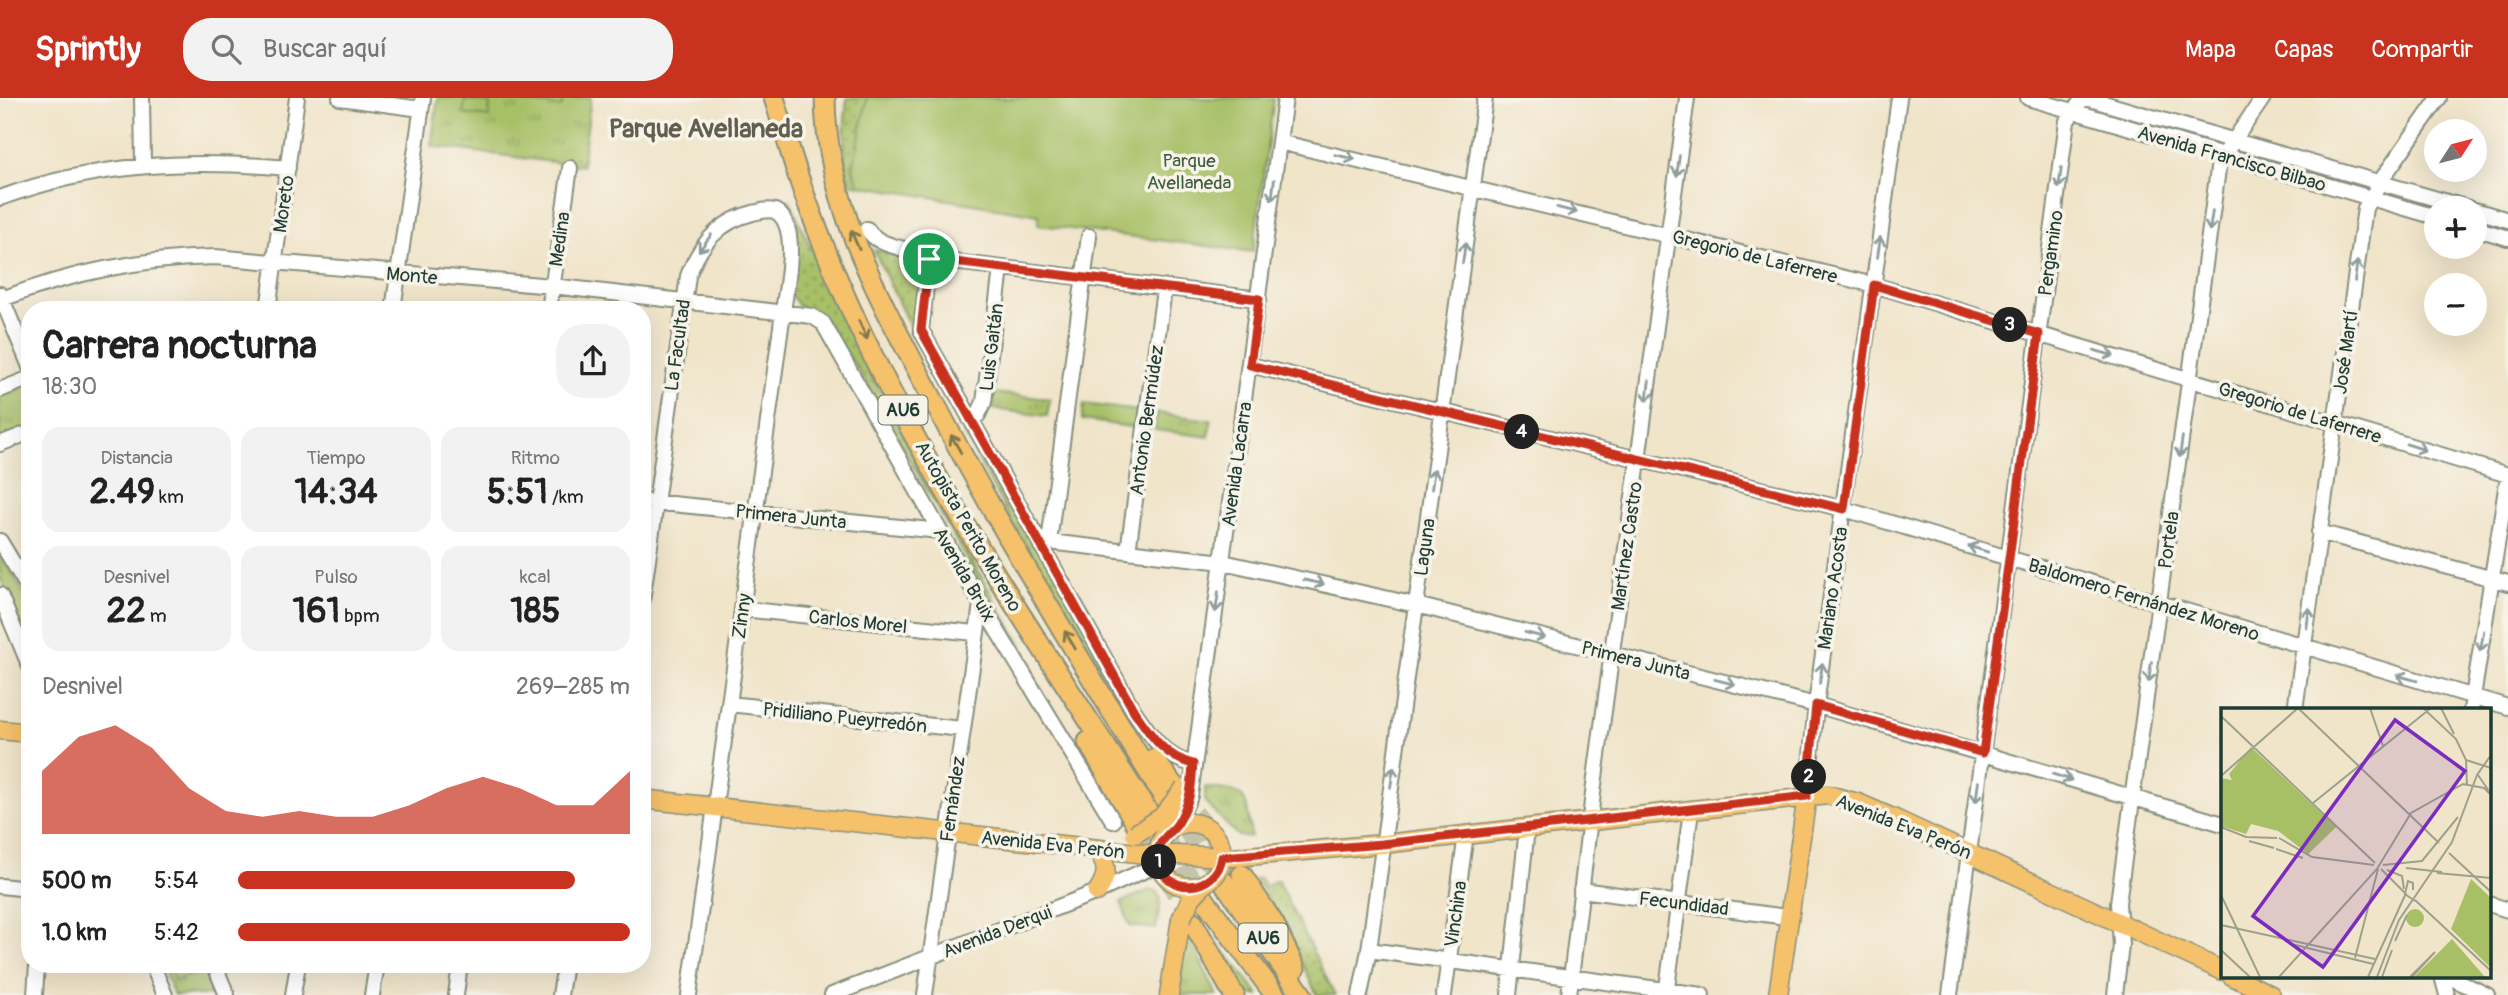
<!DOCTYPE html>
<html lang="es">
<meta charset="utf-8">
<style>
body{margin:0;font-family:Pangolin,sans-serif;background:#f2f2f2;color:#222;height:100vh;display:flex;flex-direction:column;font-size:26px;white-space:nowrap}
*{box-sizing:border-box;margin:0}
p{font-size:23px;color:#767676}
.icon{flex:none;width:38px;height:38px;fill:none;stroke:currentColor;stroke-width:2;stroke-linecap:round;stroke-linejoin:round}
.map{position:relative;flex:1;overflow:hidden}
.details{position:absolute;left:21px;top:203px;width:630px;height:672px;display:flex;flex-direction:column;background:#fff;border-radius:28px;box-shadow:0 7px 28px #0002}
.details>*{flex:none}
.needle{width:46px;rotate:54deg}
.buttons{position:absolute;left:2424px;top:21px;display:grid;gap:14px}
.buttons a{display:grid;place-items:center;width:63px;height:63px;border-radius:50%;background:#fff;box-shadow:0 7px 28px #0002;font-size:35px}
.pin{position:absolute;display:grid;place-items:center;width:60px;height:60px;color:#fff;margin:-30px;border:4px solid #fff;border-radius:50%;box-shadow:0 2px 7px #0007}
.km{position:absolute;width:35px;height:35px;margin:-18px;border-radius:50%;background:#222;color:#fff;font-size:19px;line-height:35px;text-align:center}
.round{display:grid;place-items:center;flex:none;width:74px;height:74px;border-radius:28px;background:#f2f2f2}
.overview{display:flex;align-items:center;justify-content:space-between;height:119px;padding:0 21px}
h1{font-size:38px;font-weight:700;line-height:52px}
.metrics{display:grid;grid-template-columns:repeat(3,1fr);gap:10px;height:119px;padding:7px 21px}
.metrics div{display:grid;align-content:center;border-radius:18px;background:#f2f2f2;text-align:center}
.metrics b{font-size:35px;font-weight:700}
.metrics small{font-size:19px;font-weight:400}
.metrics p{font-size:19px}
.chart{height:196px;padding:14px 21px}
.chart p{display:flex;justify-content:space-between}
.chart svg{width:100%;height:126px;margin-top:7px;fill:#c8321e;opacity:.7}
ul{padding:0 21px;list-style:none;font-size:23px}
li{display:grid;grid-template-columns:112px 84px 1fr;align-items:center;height:52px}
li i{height:18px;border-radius:9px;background:#c8321e}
header{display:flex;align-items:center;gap:42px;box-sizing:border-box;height:98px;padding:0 35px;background:#c8321e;color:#fff}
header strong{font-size:33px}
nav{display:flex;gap:38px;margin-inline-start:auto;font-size:24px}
.search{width:490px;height:63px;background:#f2f2f2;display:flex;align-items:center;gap:18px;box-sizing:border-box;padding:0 24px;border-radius:28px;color:#767676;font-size:26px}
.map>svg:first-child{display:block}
.grass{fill:url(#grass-dots);stroke:#637e4d;stroke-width:2}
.park{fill:url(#park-tufts);stroke:#637e4d;stroke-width:2}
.pitch{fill:#a7c066;stroke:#637e4d;stroke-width:2}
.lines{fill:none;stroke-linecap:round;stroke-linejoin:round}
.highway-tunnel{stroke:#c6c3ab;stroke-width:19;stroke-dasharray:19 10;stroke-linecap:butt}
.minor-casing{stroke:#88907e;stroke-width:18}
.major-casing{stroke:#88907e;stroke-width:21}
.highway-casing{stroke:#88907e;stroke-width:23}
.minor{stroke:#fff;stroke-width:14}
.major{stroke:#f5c16b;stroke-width:18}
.highway{stroke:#f5c16b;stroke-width:19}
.minor-bridge-casing{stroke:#88907e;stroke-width:18;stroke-linecap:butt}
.major-bridge-casing{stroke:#88907e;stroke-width:21;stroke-linecap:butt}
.minor-bridge{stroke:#fff;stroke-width:14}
.major-bridge{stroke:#f5c16b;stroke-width:18}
.oneway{stroke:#8f9e9a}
.oneway2{stroke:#7f784d}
.route-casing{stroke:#fff;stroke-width:14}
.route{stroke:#c8321e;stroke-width:9}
.labels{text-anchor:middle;stroke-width:7;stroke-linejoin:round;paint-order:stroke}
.shield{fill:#f7f3e8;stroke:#60746a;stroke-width:2}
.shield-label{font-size:18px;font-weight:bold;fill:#1f3d34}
.street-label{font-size:19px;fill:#1f3d34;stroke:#f7f3e8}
.park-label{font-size:19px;fill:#415e40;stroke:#f7f3e8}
.district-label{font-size:26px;font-weight:bold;fill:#635f50;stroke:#f7f3e8}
.inset-road{fill:none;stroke:#9ca18d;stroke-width:2}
.view{fill:#7b2cbf;fill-opacity:0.15;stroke:#7b2cbf;stroke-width:3.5}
.inset-edge{fill:none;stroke:#1f3d34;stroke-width:3.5}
</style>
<header>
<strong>Sprintly</strong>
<div class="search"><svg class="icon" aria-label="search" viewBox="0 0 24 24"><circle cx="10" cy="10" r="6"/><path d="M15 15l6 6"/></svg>Buscar aquí</div>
<nav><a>Mapa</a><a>Capas</a><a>Compartir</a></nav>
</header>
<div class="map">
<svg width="2508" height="897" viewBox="0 0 2508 897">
<defs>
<pattern id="grass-dots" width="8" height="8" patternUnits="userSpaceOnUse" patternTransform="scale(1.75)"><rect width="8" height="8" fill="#a7c066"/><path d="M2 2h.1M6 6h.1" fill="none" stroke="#879d55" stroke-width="1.8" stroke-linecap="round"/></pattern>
<pattern id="park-tufts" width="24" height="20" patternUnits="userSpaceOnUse" patternTransform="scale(1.75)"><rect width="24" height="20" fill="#a7c066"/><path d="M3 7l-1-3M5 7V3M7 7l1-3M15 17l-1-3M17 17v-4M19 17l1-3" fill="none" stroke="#879d55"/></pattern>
</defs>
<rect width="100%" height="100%" fill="#f7f3e8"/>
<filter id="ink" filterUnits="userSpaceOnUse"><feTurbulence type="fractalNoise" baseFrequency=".0143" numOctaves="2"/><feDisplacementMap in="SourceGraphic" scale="14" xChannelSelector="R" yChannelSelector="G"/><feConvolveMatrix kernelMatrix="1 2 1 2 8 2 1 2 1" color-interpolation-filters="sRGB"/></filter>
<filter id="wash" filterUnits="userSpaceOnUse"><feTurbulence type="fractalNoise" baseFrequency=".00686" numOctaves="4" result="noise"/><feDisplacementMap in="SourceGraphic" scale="28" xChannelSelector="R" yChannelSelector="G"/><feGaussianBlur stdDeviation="1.57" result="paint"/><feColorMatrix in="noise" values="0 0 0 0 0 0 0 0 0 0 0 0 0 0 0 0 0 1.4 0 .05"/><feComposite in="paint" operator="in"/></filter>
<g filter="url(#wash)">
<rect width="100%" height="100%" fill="#f0e4c9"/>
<path class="grass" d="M847,0H867L853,71L859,87L849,85C842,58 844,28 847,0Z
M790,102C856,258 937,404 1023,550L986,496L864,281L825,224L799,208L791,197V125L781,105Z
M874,152L910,159L903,165L910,181L921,180L916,230L1177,683C1059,517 958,337 874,152Z
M1260,780L1265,789L1277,782L1335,897H1317L1315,893L1279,817L1255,781Z
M1197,817L1259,897H1244Z"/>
<path class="park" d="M438,0H591L582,68L431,48Z
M2095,8L2209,41V43L2206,47L2095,13Z
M2245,52L2359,84L2358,89L2245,57Z
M27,288L30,290V330L0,342V297Z
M994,295L1050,301L1047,318L992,311Z
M1084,306L1140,313L1138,330L1082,322Z
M1157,315L1211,322L1209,339L1155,332Z
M0,455L30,505V531L20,527L0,479Z
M1205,689C1251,695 1245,695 1251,739L1238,738L1205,704Z
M1150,792L1156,793L1161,801L1156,831L1130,828L1121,804Z
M1187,835L1217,897H1176Z
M161,866H206L219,897H174Z"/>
<path class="pitch" d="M521,0H563L562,9L520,4Z
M867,0H1274L1253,154L1038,127L1039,117L859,87L853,71Z
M465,2L490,5L489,19L463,16Z
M168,866H198L201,873L175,883Z"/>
</g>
<g filter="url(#ink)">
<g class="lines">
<path class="highway-tunnel" d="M1177,692L1242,777
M1169,707L1223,783
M1152,720L1202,798
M1138,729L1192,823"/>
<defs>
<path id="minor" d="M142,0L143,66
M340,0L421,11
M2028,0L2436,119
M2086,0L2468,110
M1279,44L1874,187L2508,377
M0,100C95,65 189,61 288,70
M2474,112L2508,122
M2474,130L2508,140
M867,131C879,151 910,148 929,161L1259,201
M929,161L921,232L1134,613C1150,636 1164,660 1193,666
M0,196L30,269
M2,201C73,174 139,161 215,159L552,188L812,218L823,225L981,506L1113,723
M268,212L297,0
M393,212L423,0
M549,212L570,70
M1250,267L1844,411L2508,609
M0,292L30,280
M970,321L978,317L984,304L1001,171
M0,346L30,334
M642,403L940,433
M2319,434L2508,485
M0,443L30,493
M1049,444L1089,138
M1041,448L1049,444L1223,464L1416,507L1816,607L2223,726
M1128,453L1164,192
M0,497L30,569
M642,504L688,178C700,146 719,123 753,115C761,113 767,111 775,113C801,127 786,188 783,214L689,897
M742,511L975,535
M729,606L962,631
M2295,612L2365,110L2384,78L2439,0
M2471,612L2508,378
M1190,698L1285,0
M1807,698L1816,607L1899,0
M0,788L30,791
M1581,792L1787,819
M2489,806L2508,812
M1369,852L1702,897
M152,866L165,897
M214,866L227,897
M2442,878L2447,897
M2447,878L2487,897
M35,897L37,866
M293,897L298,866
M372,897L377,866
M456,897L460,866
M560,897L565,866
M832,897L1097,794L1152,769
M925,897L981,506
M1360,897L1369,852L1485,0
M1444,897L1466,736
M1509,897L1527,730
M1569,897L1594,687L1687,0
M1666,897L1691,713
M1950,897L2067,23L2083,0
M2115,897L2121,847L2118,805L2219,64L2263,0"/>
<path id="major" d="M0,632L30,635
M642,701L1146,756
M1093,751C1109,764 1109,777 1097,794
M1236,759L1383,746L1828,697L1858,705L1895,721L2223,873
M2232,878L2271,897
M1169,897L1181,821
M1778,897L1807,698"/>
<path id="highway" d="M774,0C785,34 794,68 806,101C886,325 1025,522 1152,720
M825,0C826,110 883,206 933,302C1005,440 1087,573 1168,706
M1088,644L1138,729
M1154,661L1176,691
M1242,777L1274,826L1295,870
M1223,783L1302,897
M1202,798L1275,897
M1192,823L1234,897"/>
</defs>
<use href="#minor" class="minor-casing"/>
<use href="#major" class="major-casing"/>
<use href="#highway" class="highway-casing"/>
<use href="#minor" class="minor"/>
<use href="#major" class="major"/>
<use href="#highway" class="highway"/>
<defs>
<path id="minor-bridge" d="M1175,729L1190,698
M1152,769L1159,765"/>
<path id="major-bridge" d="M1158 757a32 32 0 1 1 64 0a32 32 0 1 1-64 0Z
M1135,736L1162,719L1184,691
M1146,756L1236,759
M1181,821L1192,799L1205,785"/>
</defs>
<use href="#minor-bridge" class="minor-bridge-casing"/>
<use href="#major-bridge" class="major-bridge-casing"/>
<use href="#minor-bridge" class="minor-bridge"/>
<use href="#major-bridge" class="major-bridge"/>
</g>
<defs><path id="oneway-shaft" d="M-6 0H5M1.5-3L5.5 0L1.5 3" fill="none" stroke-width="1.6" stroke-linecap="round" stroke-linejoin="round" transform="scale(1.75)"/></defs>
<g class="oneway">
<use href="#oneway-shaft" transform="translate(1345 59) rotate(13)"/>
<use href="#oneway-shaft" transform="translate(1678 68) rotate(98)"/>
<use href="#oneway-shaft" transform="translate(2060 80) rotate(98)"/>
<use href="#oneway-shaft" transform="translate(1273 92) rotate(97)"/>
<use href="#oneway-shaft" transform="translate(1567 112) rotate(14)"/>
<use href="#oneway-shaft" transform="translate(2211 123) rotate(98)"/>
<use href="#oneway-shaft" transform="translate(705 145) rotate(127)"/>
<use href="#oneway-shaft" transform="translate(1879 149) rotate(-82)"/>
<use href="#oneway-shaft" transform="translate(1464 155) rotate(-82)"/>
<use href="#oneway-shaft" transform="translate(2356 173) rotate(-82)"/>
<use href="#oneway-shaft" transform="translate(2104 255) rotate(16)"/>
<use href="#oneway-shaft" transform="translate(1648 293) rotate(97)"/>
<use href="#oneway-shaft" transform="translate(2181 349) rotate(98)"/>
<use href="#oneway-shaft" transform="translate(2416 349) rotate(17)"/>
<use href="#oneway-shaft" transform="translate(1433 381) rotate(-82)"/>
<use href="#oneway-shaft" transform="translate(1978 451) rotate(-163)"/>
<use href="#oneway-shaft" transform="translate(1314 484) rotate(12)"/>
<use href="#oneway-shaft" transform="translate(1217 504) rotate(98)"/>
<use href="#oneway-shaft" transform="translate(2308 520) rotate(-83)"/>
<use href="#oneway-shaft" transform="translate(1535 537) rotate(14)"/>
<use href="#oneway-shaft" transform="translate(2482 543) rotate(100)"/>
<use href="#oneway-shaft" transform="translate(2150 574) rotate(98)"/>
<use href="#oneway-shaft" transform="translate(1821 575) rotate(-82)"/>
<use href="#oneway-shaft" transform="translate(2407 580) rotate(-164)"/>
<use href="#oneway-shaft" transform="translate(1725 584) rotate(14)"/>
<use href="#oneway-shaft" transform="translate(1392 679) rotate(-82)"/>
<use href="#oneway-shaft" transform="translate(2062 679) rotate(17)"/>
<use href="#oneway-shaft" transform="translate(1977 694) rotate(98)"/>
</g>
<g class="oneway2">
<use href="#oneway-shaft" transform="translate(855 142) rotate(-113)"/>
<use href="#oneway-shaft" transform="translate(863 232) rotate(65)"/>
<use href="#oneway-shaft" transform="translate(956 346) rotate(-119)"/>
<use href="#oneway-shaft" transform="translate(1070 542) rotate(-121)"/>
</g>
</g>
<g class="lines" filter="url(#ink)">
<defs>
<path id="route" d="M929,161L1259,201L1250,267L1844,411L1874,187L2039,236L1983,655L1816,607L1807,698L1382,746L1222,759C1217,795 1164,799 1158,761C1156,745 1166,739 1175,729C1181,722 1187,707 1189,699C1192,689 1192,676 1193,666C1164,659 1150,636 1134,613L921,232Z"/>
</defs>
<use href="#route" class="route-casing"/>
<use href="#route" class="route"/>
</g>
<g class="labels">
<g class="shield">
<rect x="878.5" y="297.5" width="49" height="29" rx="5"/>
<rect x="1238.5" y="825.5" width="49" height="29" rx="5"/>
</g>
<g class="shield-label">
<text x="903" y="318">AU6</text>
<text x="1263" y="846">AU6</text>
</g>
<g class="street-label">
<text transform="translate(2232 60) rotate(16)" y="7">Avenida Francisco Bilbao</text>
<text transform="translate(283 106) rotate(-82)" y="7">Moreto</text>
<text transform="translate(559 141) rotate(-82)" y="7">Medina</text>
<text transform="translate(2050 155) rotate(-82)" y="7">Pergamino</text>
<text transform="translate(1755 158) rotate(14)" y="7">Gregorio de Laferrere</text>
<text transform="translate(412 177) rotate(5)" y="7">Monte</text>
<text transform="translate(677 247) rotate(-82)" y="7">La Facultad</text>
<text transform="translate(991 249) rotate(-83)" y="7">Luis Gaitán</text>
<text transform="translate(2345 254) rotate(-82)" y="7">José Martí</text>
<text transform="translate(2300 314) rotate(17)" y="7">Gregorio de Laferrere</text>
<text transform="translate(1146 322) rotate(-82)" y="7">Antonio Bermúdez</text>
<text transform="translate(1236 366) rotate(-82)" y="7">Avenida Lacarra</text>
<text transform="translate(791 418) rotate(6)" y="7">Primera Junta</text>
<text transform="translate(969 428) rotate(60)" y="7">Autopista Perito Moreno</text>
<text transform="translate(2168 442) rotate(-82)" y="7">Portela</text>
<text transform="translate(1626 448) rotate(-82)" y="7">Martínez Castro</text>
<text transform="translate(1424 449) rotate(-82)" y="7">Laguna</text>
<text transform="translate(965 476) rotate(60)" y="7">Avenida Bruix</text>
<text transform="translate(1832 490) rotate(-82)" y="7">Mariano Acosta</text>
<text transform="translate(2144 501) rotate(17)" y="7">Baldomero Fernández Moreno</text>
<text transform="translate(741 518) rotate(-82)" y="7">Zinny</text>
<text transform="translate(858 523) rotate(6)" y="7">Carlos Morel</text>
<text transform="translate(1636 562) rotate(14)" y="7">Primera Junta</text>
<text transform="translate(845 619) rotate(6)" y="7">Pridiliano Pueyrredón</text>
<text transform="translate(952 701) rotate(-82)" y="7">Fernández</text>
<text transform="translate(1904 728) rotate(22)" y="7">Avenida Eva Perón</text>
<text transform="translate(1053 746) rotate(6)" y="7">Avenida Eva Perón</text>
<text transform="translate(1684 805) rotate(7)" y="7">Fecundidad</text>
<text transform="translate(1455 816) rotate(-82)" y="7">Vinchina</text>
<text transform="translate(997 833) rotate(-21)" y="7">Avenida Derqui</text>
</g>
<g class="park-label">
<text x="1189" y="69">Parque<tspan x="1189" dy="22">Avellaneda</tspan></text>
</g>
<g class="district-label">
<text x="706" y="39">Parque Avellaneda</text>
</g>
</g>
<g transform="translate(2221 610)">
<rect width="270" height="270" fill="#f0e4c9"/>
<path d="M30,39L115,119L87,146L61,124L30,116L25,126L0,118V70L11,72L8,66ZM185 210a9 9 0 1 1 18 0a9 9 0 1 1-18 0Z" fill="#a7c066"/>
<path d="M88,94L115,119L87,146L56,122L63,114L57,105ZM250,171L269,189V259L230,221ZM231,231L264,269H193Z" fill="#a7c066"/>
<path class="inset-road" d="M77,0L189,107M149,0L162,38M202,0L235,31L245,52L246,77M220,0L233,26M0,8L154,155M245,52L270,60M257,67L270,86M0,68L77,0M92,95L210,0M189,107L218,135M0,119L25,129L56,130M58,130L91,149L153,157M28,133L53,140M55,141L82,150M228,145L270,184M162,157L201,153L237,109M185,160L221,164M160,161L184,185M166,162L181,168L183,181M216,165L270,170M192,182V175L187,173L184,186L194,193M0,187L39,269M194,192L270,263M0,217L154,251M174,233L186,207M70,236L152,256M0,242L29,269M134,250L157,161M58,269L156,161L190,105L242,76L263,80L270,87M147,269L185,185M156,269L178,212L231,134L256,67L270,47M161,269L171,242M189,269L214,244L191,269"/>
<path class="view" d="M174,12L244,63L102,259L32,208Z"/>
<rect width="270" height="270" class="inset-edge"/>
</g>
</svg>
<div class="buttons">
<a><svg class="needle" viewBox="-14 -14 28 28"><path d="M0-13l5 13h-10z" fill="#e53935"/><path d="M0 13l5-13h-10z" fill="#767676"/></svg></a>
<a>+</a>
<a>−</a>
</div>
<div class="pin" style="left:929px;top:161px;background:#1e9e55"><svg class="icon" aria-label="arrive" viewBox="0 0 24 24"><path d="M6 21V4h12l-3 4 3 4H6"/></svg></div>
<b class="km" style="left:1159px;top:764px">1</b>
<b class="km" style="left:1809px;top:679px">2</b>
<b class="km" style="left:2010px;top:227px">3</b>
<b class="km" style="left:1522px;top:334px">4</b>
<section class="details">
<div class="overview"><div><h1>Carrera nocturna</h1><p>18:30</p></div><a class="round"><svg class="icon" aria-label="share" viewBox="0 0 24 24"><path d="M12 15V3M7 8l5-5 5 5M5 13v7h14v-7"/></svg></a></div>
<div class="metrics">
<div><p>Distancia</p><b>2.49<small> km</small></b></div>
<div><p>Tiempo</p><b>14:34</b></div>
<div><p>Ritmo</p><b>5:51<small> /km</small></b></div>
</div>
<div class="metrics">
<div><p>Desnivel</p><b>22<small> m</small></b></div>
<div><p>Pulso</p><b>161<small> bpm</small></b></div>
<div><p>kcal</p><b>185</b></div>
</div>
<div class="chart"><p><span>Desnivel</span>269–285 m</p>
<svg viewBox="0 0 160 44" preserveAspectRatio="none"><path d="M0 44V22L10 10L20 6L30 14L40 28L50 36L60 38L70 36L80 38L90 38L100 34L110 28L120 24L130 28L140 34L150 34L160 22V44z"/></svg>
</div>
<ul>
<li><b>500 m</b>5:54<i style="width:86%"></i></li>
<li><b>1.0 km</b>5:42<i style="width:100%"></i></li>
</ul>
</section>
</div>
